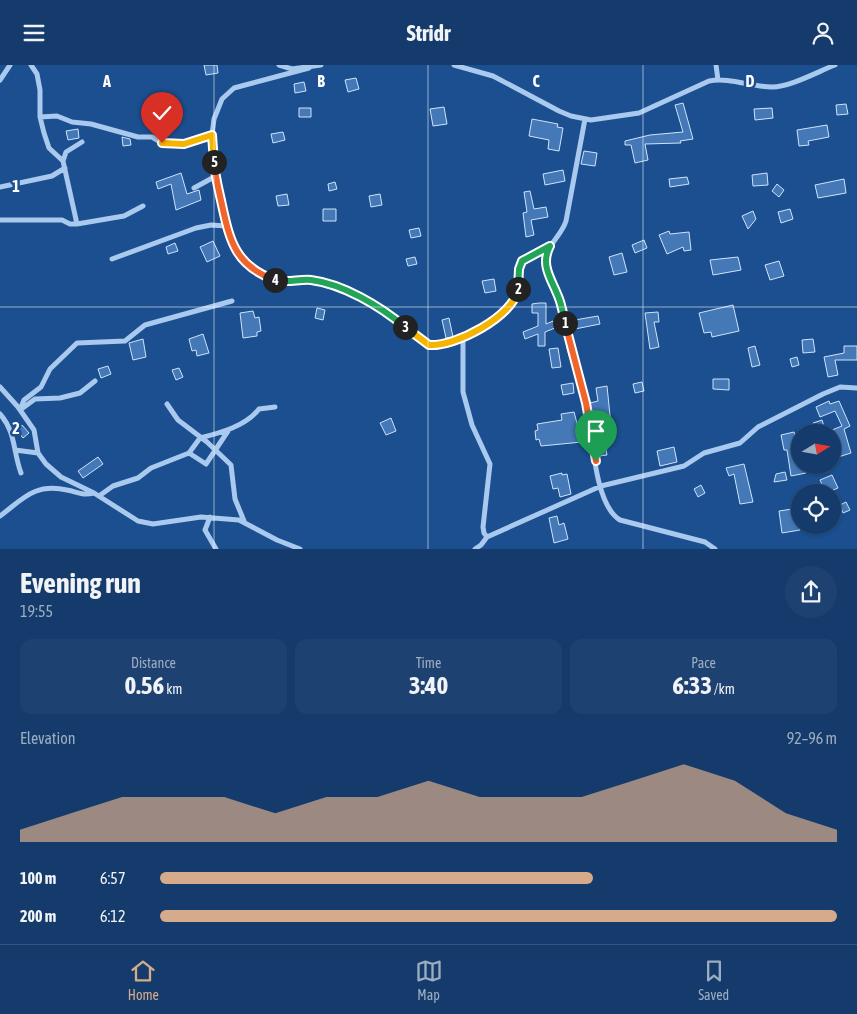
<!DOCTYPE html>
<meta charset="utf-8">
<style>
body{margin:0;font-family:"Asap Condensed",sans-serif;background:#1d4271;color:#f1f3f6;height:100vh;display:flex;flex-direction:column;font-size:19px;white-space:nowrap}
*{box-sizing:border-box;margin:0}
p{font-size:16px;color:#9dadc1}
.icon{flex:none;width:28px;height:28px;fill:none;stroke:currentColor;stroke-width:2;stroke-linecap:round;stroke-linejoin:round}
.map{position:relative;height:484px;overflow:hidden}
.drawer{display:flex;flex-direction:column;background:#143b6b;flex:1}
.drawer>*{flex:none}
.needle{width:32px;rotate:79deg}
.buttons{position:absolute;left:791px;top:359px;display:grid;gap:10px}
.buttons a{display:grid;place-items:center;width:50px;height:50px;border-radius:50%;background:#143b6b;box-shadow:0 1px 4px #0004,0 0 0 1px #33557e;font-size:25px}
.pin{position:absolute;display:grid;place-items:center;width:42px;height:42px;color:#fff;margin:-51px -21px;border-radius:50% 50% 50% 0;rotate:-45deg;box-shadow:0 0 5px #0007}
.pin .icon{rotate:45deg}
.km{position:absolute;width:25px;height:25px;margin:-12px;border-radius:50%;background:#222;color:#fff;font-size:14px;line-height:25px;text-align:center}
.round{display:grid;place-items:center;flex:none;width:52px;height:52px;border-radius:26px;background:#1d4271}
.headline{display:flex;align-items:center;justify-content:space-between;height:85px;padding:0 20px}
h1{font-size:28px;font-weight:700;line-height:38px}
.metrics{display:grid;grid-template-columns:repeat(3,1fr);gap:8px;height:85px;padding:5px 20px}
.metrics div{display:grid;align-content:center;border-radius:12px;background:#1d4271;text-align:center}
.metrics b{font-size:25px;font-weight:700}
.metrics small{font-size:14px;font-weight:400}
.metrics p{font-size:14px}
.chart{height:140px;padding:10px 20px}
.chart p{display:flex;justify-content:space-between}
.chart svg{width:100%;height:90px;margin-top:5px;fill:#d6ab8b;opacity:.7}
ul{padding:0 20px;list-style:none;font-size:16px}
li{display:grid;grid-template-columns:80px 60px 1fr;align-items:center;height:38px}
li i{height:12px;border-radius:6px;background:#d6ab8b}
header{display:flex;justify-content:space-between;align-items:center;height:65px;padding:0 20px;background:#143b6b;font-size:22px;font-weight:700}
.menu{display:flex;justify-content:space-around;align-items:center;height:70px;border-top:1px solid #33557e;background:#143b6b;font-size:14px;color:#9dadc1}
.menu a{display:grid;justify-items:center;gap:2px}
.menu .active{color:#d6ab8b}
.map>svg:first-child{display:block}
.building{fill:#4478b7;stroke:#cfe3fa}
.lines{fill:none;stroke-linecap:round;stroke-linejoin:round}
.street{stroke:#a9c9ee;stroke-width:5}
.split-1-casing{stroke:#fff;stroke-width:10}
.split-2-casing{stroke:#fff;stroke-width:10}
.split-3-casing{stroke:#fff;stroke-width:10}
.split-4-casing{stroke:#fff;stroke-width:10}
.split-5-casing{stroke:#fff;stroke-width:10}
.split-6-casing{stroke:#fff;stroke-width:10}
.split-1{stroke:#f0652b;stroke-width:6}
.split-2{stroke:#22a559;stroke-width:6}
.split-3{stroke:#f5b400;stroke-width:6}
.split-4{stroke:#22a559;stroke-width:6}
.split-5{stroke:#f0652b;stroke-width:6}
.split-6{stroke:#f5b400;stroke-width:6}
.grid{fill:none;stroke:#fff;stroke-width:1;stroke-opacity:0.55}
.grid-label{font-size:16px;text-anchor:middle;font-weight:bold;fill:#fff;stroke:#1b4f8f;stroke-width:5;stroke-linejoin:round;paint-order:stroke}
</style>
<header><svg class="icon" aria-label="menu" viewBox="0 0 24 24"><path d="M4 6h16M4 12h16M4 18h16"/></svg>Stridr<svg class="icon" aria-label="person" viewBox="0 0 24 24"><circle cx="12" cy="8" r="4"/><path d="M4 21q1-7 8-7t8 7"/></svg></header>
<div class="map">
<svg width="857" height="484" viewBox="0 0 857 484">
<rect width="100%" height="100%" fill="#1b4f8f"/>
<path class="building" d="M204,0H217L218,8L206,10Z
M356,13L359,24L348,27L345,15Z
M304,17L306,26L295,28L294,19Z
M165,31L167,46L157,48L155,33Z
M683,38L693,74L680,76L681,78L645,79L648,95L635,98L631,80H625V76L650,70L683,67L675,40Z
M846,39L848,49L837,50L836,40Z
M444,42L447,59L433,61L430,44Z
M299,43H311V52H299Z
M772,43L773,53L755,55L754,44Z
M532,54L558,59L557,62L563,63L559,86L548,84L549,75L529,71Z
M827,60L829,72L808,76L809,80L799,81L797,65Z
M78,64L79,73L68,75L66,66Z
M283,67L285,75L273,78L271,69Z
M122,72L130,74L131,80L123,81Z
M584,86L597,88L595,101L581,99Z
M563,105L565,116L545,120L543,109Z
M181,108L187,129L199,125L201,135L176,145L171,119L158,124L156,117Z
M767,108L768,120L753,121L752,110Z
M687,112L689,119L670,122L669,114Z
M844,114L846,128L818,133L815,120Z
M335,117L337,124L329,126L328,119Z
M777,119L784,125L779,132L772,126Z
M530,126L534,144L546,142L548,152L531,155L534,170L526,172L523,148L527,147L524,127Z
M287,129L289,140L278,141L276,131Z
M380,129L382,140L371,142L369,131Z
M323,144H336V156H323Z
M790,144L793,154L781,158L778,147Z
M753,146L756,154L748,164L742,151Z
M419,163L421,171L411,173L409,165Z
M669,166L670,169L689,167L691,185L684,186L683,182L667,189L659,170Z
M644,175L647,183L635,188L632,180Z
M213,176L220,191L207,197L200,182Z
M175,178L178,186L168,189L166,182Z
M622,188L627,207L614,210L609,192Z
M415,192L417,199L408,201L406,194Z
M738,192L741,205L713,210L710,195Z
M779,196L784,211L770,215L765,200Z
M494,214L496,226L485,228L482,216Z
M539,238H546V259L553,256L555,263L545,267V281H538V269L525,274L523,267L538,261V248H532V239Z
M733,240L739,266L712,272L711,267L704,268L699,248Z
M317,243L325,245L323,255L315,253Z
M253,246L255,253L259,252L261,266L257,267V271L243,273L240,248Z
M658,247L659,257H654L659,282L650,284L645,248Z
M598,251L600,259L570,265L569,256Z
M449,253L453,272L446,273L442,255Z
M203,269L209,288L197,291L196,285L192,286L189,274Z
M143,274L146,292L133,295L129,278Z
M813,274L815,287L803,288L802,275Z
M755,281L760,300L752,302L748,283Z
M844,281H857V295H835L838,310L828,312L824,292L844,288Z
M558,283L561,302L552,303L549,284Z
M797,292L799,300L792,302L790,294Z
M108,301L111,309L101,313L98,304Z
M179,303L183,312L176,315L172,305Z
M713,314H729V325L713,324Z
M642,317L644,326L635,328L633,319Z
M573,318L574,328L563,330L561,320Z
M607,321L611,360L602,362L607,390L599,391L590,338L598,336L596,323Z
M829,336L830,339L839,336L850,361L844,364L851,388L832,394V365L842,361L835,346L820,352L816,342Z
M574,347L582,377L541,381L539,374L536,375L535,366L538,365L537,359L562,355L561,349Z
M391,353L396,366L386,370L380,358Z
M822,355L826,368H816L813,358Z
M22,360L29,368L23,373L16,365Z
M794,367L796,375L800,374V400H805L806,408L791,411L787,385H784L781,370Z
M674,382L677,397L660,401L657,386Z
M98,392L103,399L83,413L78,406Z
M744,399L753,437L740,439L734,409L729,411L726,403Z
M785,407L787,415L774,417L776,409Z
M562,408V410L567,409L571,429L560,432L558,423L553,424L550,411Z
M832,410L838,423L826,428L820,415Z
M701,420L705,428L698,432L694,424Z
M846,437L850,445L843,448L840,440Z
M799,443L800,465L782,468L779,446Z
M557,451L559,460L564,458L568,474L554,478L549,453Z"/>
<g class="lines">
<path class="street" d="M31,0L37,9L40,25V52L44,68L49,83L63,96L77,159
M279,0L292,4L321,0
M454,0L493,11L559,46L571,51L591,55L639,48L709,16C730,12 751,22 772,22C790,22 817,7 835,0
M716,0L718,15
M309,3L234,23L222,34L214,54L212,70L215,106L226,161L236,186L252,203L279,216L310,215L347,226L394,253L424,278L436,280L463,274L498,251L516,232L519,204L522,197L550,181
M0,15L10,0
M40,52L57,51L72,57L91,59L138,72H152L162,78L184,79L212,70
M585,54L566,156C561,172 544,182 545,199C547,213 557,225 561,238C565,252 566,268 569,283C575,305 584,326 588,348C593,376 595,440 620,455L705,477L715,484
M63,96L66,87L82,77
M0,122L52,111L65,103
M194,123L216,111
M0,155H62L70,159H77L124,151L143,141
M112,194L196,163L211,160L226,161
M463,274V327L472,360L490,399L483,462L484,468L487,472L601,421L684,401L704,388L740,378L758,362L823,329L840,322L857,323
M0,322L18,342L34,365L38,388L46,399L61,412L94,428L138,456L153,459L201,452L239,455L277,475L300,484
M167,339L178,355L207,377L231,400L235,434L244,456
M20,345L24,335L41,322L50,304L77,278L125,276L145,260L232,236
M20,345L35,334L60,333L80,328L95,316
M0,349C16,367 13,387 21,408
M15,385L38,388
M189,388L206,399L228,366
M99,431L113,421L138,413L151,403L189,388L200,373C220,368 246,361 259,344L275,342
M0,451C23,434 34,418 67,425C78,427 82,431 94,428
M210,452L205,465L216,484
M475,484L481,480L487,472"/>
</g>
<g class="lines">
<defs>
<path id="split-1" d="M565,258L586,338L596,396"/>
<path id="split-2" d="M518,224L519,204L522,196L550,181C540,200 551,213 558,231C562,240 563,249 565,258"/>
<path id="split-3" d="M405,262L429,280C455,282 514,251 518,224"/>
<path id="split-4" d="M275,215C287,218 299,214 311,215C343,219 380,241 405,262"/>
<path id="split-5" d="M214,97C215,111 219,126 222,140C230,177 236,201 275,215"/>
<path id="split-6" d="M162,78L184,79L212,70L214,97"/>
</defs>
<use href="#split-1" class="split-1-casing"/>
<use href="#split-2" class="split-2-casing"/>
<use href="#split-3" class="split-3-casing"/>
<use href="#split-4" class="split-4-casing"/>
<use href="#split-5" class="split-5-casing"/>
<use href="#split-6" class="split-6-casing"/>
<use href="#split-1" class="split-1"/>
<use href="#split-2" class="split-2"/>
<use href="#split-3" class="split-3"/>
<use href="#split-4" class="split-4"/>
<use href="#split-5" class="split-5"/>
<use href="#split-6" class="split-6"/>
</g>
<path class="grid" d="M214,0V484M428,0V484M643,0V484M0,242H857"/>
<g class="grid-label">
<text x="107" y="22">A</text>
<text x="321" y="22">B</text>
<text x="536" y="22">C</text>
<text x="750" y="22">D</text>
<text x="16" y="127">1</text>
<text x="16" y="369">2</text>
</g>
</svg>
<div class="buttons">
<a><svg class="needle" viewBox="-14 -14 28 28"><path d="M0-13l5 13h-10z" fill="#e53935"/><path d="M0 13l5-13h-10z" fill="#9dadc1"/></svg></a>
<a><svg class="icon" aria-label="locate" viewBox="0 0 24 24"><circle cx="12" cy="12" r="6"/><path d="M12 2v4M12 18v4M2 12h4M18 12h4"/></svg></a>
</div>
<div class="pin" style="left:596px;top:396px;background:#1e9e55"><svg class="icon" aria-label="arrive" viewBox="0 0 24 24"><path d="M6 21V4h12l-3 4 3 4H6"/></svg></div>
<div class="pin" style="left:162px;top:78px;background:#d93025"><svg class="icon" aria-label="check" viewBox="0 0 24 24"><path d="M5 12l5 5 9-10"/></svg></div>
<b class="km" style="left:565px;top:258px">1</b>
<b class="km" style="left:518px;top:224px">2</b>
<b class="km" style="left:405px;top:262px">3</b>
<b class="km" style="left:275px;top:215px">4</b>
<b class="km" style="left:214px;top:97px">5</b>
</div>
<section class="drawer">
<div class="headline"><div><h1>Evening run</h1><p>19:55</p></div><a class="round"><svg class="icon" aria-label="share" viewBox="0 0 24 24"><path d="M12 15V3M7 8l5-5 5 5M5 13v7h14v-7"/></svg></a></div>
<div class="metrics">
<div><p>Distance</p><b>0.56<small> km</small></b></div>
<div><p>Time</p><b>3:40</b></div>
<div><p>Pace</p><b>6:33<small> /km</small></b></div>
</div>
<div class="chart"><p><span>Elevation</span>92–96 m</p>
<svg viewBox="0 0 160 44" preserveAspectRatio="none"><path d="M0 44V38L10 30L20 22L30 22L40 22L50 30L60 22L70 22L80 14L90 22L100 22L110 22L120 14L130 6L140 14L150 30L160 38V44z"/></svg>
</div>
<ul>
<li><b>100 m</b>6:57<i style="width:64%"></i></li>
<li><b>200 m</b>6:12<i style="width:100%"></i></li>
</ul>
</section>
<nav class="menu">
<a class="active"><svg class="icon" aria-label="home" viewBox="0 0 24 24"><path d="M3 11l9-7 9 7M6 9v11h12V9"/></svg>Home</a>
<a><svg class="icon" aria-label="map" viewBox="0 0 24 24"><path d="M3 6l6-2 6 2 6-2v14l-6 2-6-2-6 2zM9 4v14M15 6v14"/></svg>Map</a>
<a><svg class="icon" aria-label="saved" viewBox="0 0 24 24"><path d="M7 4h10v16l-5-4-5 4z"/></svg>Saved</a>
</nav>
